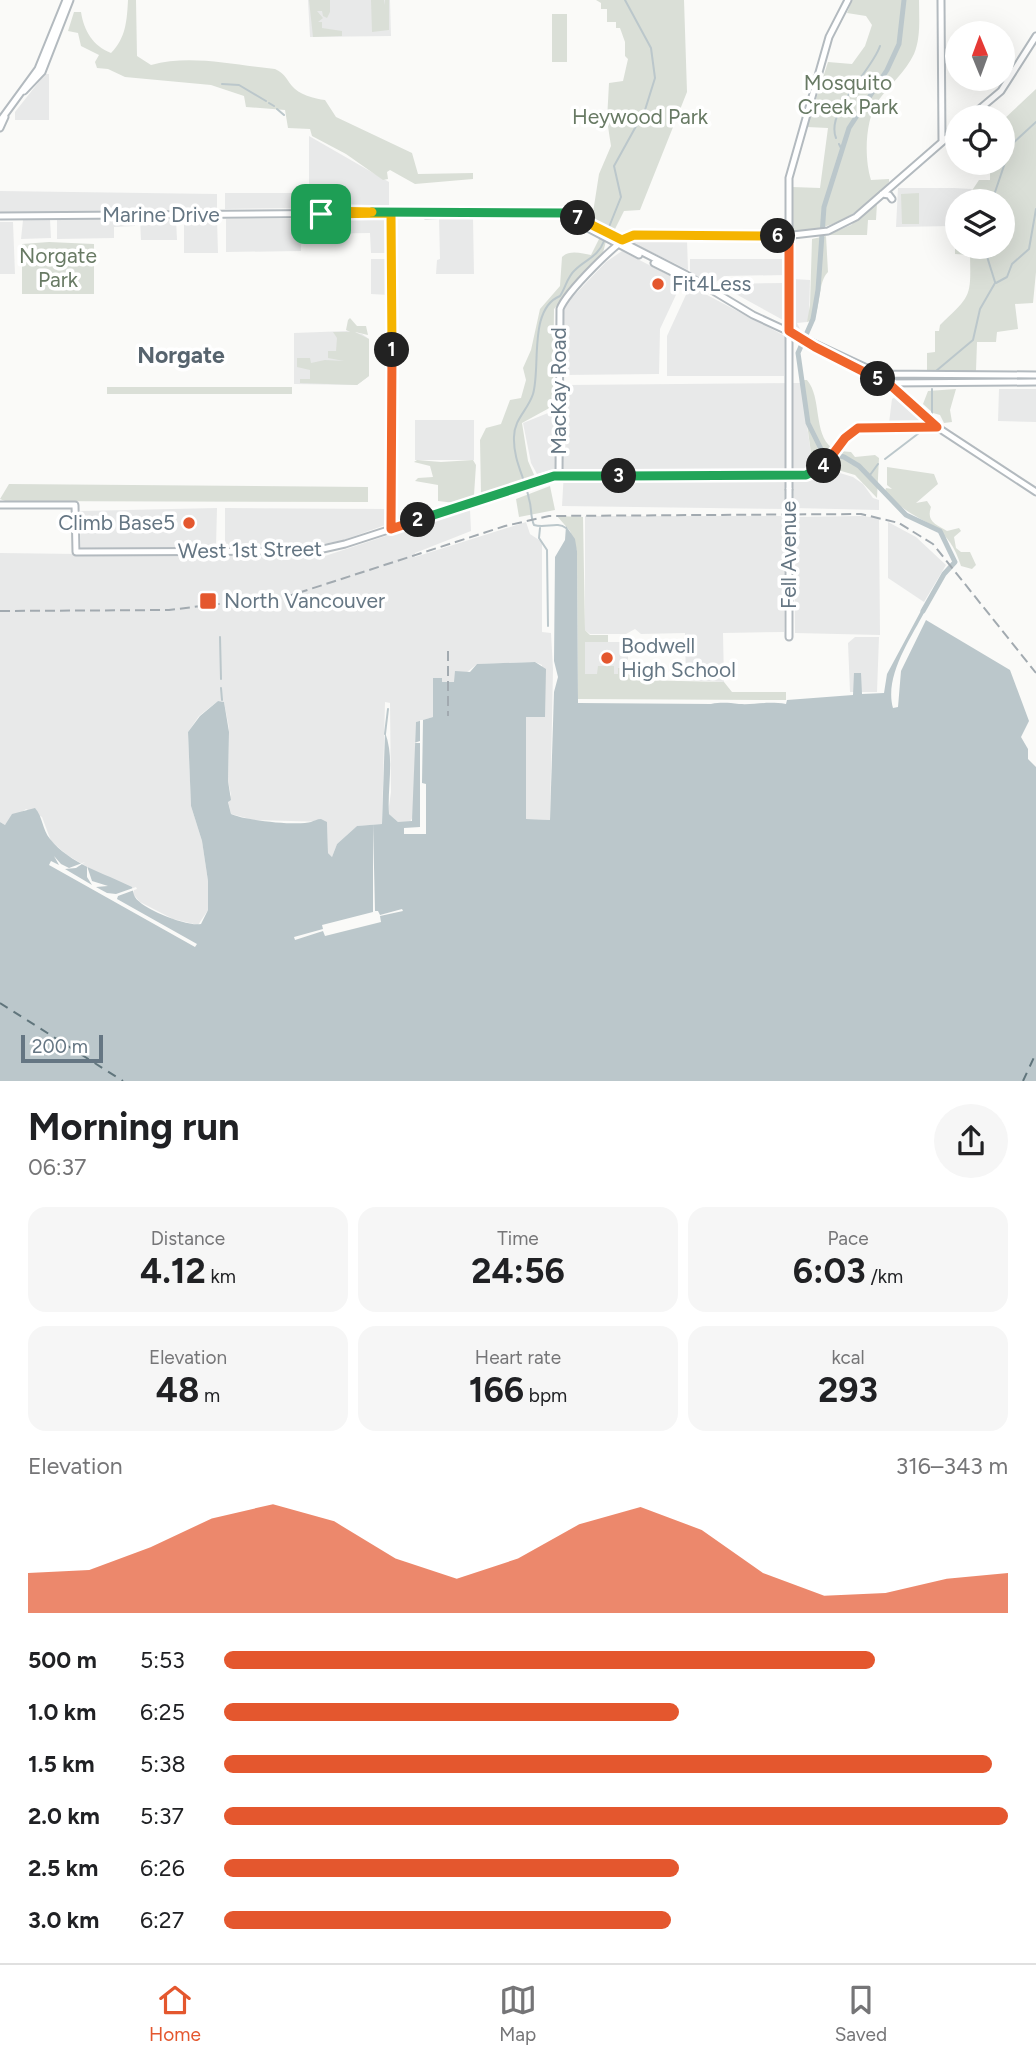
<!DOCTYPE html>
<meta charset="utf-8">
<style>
body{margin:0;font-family:Figtree,sans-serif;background:#f6f6f6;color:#202124;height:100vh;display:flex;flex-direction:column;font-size:26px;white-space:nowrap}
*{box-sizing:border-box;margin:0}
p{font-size:23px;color:#757577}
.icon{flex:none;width:38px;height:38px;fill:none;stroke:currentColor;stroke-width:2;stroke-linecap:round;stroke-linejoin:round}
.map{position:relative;height:1081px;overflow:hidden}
.drawer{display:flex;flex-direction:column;background:#fff;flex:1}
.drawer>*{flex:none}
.needle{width:46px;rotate:359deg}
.controls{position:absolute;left:945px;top:21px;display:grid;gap:14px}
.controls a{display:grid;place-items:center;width:70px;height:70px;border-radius:50%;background:#fff;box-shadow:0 7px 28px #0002;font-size:35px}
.scale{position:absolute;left:21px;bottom:18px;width:82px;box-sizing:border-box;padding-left:7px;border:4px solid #657683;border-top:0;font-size:19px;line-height:24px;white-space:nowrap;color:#657683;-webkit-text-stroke:5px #fff;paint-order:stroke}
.pin{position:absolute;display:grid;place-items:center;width:60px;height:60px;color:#fff;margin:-30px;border-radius:14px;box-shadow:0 4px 10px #0006}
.km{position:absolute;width:35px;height:35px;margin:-18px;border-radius:50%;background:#222;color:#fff;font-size:19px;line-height:35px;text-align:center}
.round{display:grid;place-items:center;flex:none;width:74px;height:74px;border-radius:37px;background:#f6f6f6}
.head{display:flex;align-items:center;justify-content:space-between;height:119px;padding:0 28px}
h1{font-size:38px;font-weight:700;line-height:52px}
.stats{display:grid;grid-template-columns:repeat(3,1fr);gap:10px;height:119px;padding:7px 28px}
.stats div{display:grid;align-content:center;border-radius:18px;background:#f6f6f6;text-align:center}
.stats b{font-size:35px;font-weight:700}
.stats small{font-size:19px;font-weight:400}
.stats p{font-size:19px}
.chart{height:196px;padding:14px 28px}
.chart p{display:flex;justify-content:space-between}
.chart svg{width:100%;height:126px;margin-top:7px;fill:#e4572e;opacity:.7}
ul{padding:0 28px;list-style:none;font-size:23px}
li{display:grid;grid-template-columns:112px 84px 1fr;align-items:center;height:52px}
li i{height:18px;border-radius:9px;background:#e4572e}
.dock{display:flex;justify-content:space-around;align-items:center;height:98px;border-top:2px solid #e0e0e0;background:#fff;font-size:19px;color:#757577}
.dock a{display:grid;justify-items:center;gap:4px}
.dock .active{color:#e4572e}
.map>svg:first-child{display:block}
.built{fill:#e8e9e9}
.green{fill:#dadfd7}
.water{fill:#bbc7cb}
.pier{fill:#fafaf8}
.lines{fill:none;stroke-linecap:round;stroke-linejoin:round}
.stream{stroke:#bbc7cb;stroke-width:2}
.river{stroke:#bbc7cb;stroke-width:5}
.ferry{stroke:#60757c;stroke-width:2;stroke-dasharray:9 7;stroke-linecap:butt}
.secondary-casing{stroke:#b3babf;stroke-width:9}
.secondary{stroke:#fff;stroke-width:5}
.rail{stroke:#a2aab0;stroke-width:2;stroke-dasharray:10 5;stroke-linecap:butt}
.secondary-bridge-casing{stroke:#b3babf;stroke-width:9;stroke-linecap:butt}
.secondary-bridge{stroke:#fff;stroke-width:5}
.split-1-casing{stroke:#fff;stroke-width:14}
.split-2-casing{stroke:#fff;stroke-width:14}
.split-3-casing{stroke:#fff;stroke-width:14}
.split-4-casing{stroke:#fff;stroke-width:14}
.split-5-casing{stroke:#fff;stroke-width:14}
.split-6-casing{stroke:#fff;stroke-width:14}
.split-7-casing{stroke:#fff;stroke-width:14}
.split-8-casing{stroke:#fff;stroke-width:14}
.split-9-casing{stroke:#fff;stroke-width:14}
.split-1{stroke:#f5b400;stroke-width:9}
.split-2{stroke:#f0652b;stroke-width:9}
.split-3{stroke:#22a559;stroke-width:9}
.split-4{stroke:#22a559;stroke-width:9}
.split-5{stroke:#f0652b;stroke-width:9}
.split-6{stroke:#f0652b;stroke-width:9}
.split-7{stroke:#f5b400;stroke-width:9}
.split-8{stroke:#22a559;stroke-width:9}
.split-9{stroke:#f5b400;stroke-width:9}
.poi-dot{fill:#e4572e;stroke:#fff;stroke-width:2.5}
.labels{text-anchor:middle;stroke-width:7;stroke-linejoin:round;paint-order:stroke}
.park-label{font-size:21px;fill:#687a64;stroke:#fff}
.street-label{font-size:21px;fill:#657683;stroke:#fff}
.poi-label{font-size:21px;fill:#657683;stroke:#fff;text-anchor:start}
.neighbourhood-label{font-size:23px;font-weight:bold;fill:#57646e;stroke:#fff}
</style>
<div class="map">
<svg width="1036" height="1081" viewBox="0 0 1036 1081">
<rect width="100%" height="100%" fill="#fafaf8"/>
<path class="built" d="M308,0H390L391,36L310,37Z
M45,74H49V120H15V112Z
M309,136L389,182V208L309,209Z
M898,188H954L972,189L965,201H957L953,226L896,227Z
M0,191L217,194V210L135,211V226L114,227V238L57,239V212H0Z
M225,193H302L301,208L225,209Z
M310,218H387V253H371L370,233L310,234Z
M439,218H473L474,274H436L437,260L440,259Z
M140,219H176L177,240H141Z
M184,219H217L218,253H184Z
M226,219H302L301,251L226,252Z
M23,220L50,219L51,238L21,239Z
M0,222H13L15,274H0Z
M647,239L687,240L688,270L633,243L636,240Z
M622,251L682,282L660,329L659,374L563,375L564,306L606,262Z
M371,259H389V295L371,294Z
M690,259H785L786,275L724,276L713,284L690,273Z
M793,279L810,280L809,317L807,322L797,323L800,329L793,325Z
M784,283L783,320L723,287L725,284Z
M690,286L785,336L784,376H667V336Z
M347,331L362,334L369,339V376L357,385L294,384V333Z
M801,383L811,454L822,461L810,470L632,471L633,481L785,482L786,509L562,506L564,471L555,469L537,474L531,463L523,423L563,407L566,385Z
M999,389H1036V422L998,421Z
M895,397L925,422L926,423H889L892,399Z
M415,420H474V460H415Z
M830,470L853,477L863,484L873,498L879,500V510L793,508V482L814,480Z
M217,508L216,547L81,550L80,511Z
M225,508L388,509V524L341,541L310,546L225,547Z
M470,509L471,531L415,553V557L526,522L530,534L542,542V632L551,633L553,669L550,820L526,819V717H545L542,665L535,662L477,664L455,682L442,716V678H434L433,717L416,722L414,815L410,822H398L388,813L391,792L390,703L385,702L382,824L357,826L337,844L332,857L328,853L327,822L254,820L231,814L228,801L231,795L228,781L229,728L224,702L218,701L199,716L188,732L191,806L202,841L208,881V910L198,925L173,919L140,902L133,894L134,889L101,875L67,855L51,841L42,817L26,809L5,825L0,822V553L322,557L413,527L414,534V528Z
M585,516H785L784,632L723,633L724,682L686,680L685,633L641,634L635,629L626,634H590L585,630Z
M862,516L879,518L880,635L795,633L794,517Z
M888,522L916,537L946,565L924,602L888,578Z
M855,637H879L877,692H850L848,643Z
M585,642H628V674H585Z"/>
<path class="green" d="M128,0H136L137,56L151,65C190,54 234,65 275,69C285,74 285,77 292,86C298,94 315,99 325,100L336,117L412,153L418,174L473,173V179L415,184L390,170L387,172L388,179L383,180L346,154L312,136L310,129L288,128L285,110L246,107L244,96L211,85L125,77L108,69L97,68L95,62L99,55L81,46L78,33L68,31L74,12H81C84,31 93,46 111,53C126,38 127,20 128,0Z
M309,0H330V12L327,18L323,16L322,11H317L323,18L318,22H322V28L342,31V36L313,37Z
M371,0H384V5L385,0H389V30L372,32Z
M596,0H684L687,92L640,210L624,211L613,233L593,223L592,219L599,174L611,146L607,120L609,83L623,81L628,59L625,56V42L620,28H616V22H607V9H601V3Z
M852,0H919C919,18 921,37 914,54C906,71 889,86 878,101C865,120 864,158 871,180L889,179V182C863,211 832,232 793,231L792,187L820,188L828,128L807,127L828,62L852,64L865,46L872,25L866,16L847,13Z
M552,14H567V62H552Z
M1036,89V272L1033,303L1015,304L1018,329L997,332L996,342H977L976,371H927V353L935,352V331H939L940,325C971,295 971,298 970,255L955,254V233L952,228L957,211V247H1003V201H965L979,180H990V163H1003V120Z
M919,193V224H902L901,194Z
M877,203L876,220H868L867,235H828L851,225Z
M826,236L828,272C818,282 821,304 814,320L807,322L810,305L812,239Z
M600,237L606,241L603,253L554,309L553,406L522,423L528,461L535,477L481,493L480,440L486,428L501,424L510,400L521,398L526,380L523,368L531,350L540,309L560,286L562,257C570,249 583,254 591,255Z
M49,242L94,244V294H22V244Z
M350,318L357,326H366L368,335L355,332L369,339V376L357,385L300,383V379H310V370L297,367V358H310L311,363L325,360L344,361L328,358V351H336L337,338L333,332H350L346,330L348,320Z
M801,380H807C822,397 813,434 832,448L822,461L811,453Z
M107,387H292V394H107Z
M956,389L950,410L952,422L944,423L940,415L933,413L923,404L928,391Z
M840,451L851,452L855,457L875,455L879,458L877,498L855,475L831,468Z
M417,460L441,462L473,460L476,465L474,495L455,503L438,501V485L415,481L418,478L433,477L430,466L414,462Z
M887,467L934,474L938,484L916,503L927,501L931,507C926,522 936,524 947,531L959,528L961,531L954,537L956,548L961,552H970L976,565L972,569L961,566C946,516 914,527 885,491L886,488L892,489L887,485Z
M9,484L368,487V502L5,501L0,499Z
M550,486L555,510L519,517L516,499Z
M557,516L583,517L585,630L590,635H608V642H585V674H597L598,666H614V674H618V668H628V674L638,680L724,682L732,692H786V700L578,699L577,551L570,531Z"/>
<path class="water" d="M566,526L575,539L577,551L578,703L711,704C722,702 729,703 739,704C756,705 766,701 786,704L787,700L853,695L854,673H861L862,694L884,693L887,674L923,607L925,611C911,638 884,676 893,708L898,707L901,671L926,620L1010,670L1029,721L1021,737L1028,749V759L1036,767V1081H0V822L5,825L12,814L35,808C43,817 42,829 50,839C70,864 104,873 132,887C133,890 133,894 135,897C142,909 187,927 201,924L208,910V881L202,841L191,806L188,732L200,716L218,701L224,702L229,732L228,781L231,800L228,802L231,814C243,820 297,826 311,822C314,821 317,819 321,819L327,822L328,853L332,857L337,844L357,826L382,824L385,732C395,759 387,787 389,814L398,822L412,821L416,722L433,717V678H442V682H454L455,671L470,672L477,664L535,662L546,669L545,717H526V819L550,820L554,692L558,677L554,661L555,557L565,540Z"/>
<path class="pier" d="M420,720H423L422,783L426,784V834H404V828L420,827V743H414L420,741Z
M373,823L375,911H378L380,915L402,909L403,911L380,916L381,922L325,936L323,931L295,940L294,937L323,929L322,925L373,912Z
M54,856L61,864L69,868L85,862L76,868L65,869L92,885L87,877V866L92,881L108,886L96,887L107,893L116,894L136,887L137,889L118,896L117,899L197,944L195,947L49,865L51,861L59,865Z"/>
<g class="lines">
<path class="stream" d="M222,84L239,85L266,101
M269,103L274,106
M277,109L284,115
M836,138C825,111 872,71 880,46
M839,144L841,148
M992,201L1011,145L1036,122
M607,232L621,197L614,166L645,110L655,78L651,48L625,0
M984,247L995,282
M996,283L1007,277L1012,264L1029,249L1036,209
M936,371L973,340L980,309L995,283
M932,415V389
M885,459L919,433
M870,475L878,464
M540,528L539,538L547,550L548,626
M566,528C557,521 545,529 534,525C530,516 532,508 529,499C525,478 513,460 514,437C514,419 528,410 533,394C541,367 528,309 560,296C566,287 567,277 575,270C586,259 598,257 604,241
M220,637L221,679
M221,688L222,700
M385,734L388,709"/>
<path class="river" d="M904,0L899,44L887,70L849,128L824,207L818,290L813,319L798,353L808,423L822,451L844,457L859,466L906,515L940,531L955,562L944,574L923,611"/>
<path class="ferry" d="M0,1003L123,1081
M1023,1081L1036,1053"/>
<defs>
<path id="secondary" d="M941,0L942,141
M24,91L42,72L70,0
M970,117L1001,91L1036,36
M0,121L38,69L66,0
M0,128L5,117
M882,194L889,195L892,199
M391,213L392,529
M421,213L426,215L480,213
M321,214L325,211L566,213L685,274L753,315L880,374L1036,375
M561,214L639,255
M0,216L374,213
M654,263L684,278H689
M812,344L888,383L1036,382
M887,382L937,427L1036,492
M559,476L560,309C566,293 618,239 634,235L784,236L828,231L856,217L957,129
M789,489V178L829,37L848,0
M0,505H75L76,552L314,551L345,544L555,476L808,475C830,468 833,445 850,432C864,421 918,427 937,427
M789,637V545"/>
</defs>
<use href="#secondary" class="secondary-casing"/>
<use href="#secondary" class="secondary"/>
<path class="rail" d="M0,611L169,610L217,604H264L505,526L549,516L861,514L899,523L933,544L1036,673
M448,651V716"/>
<defs>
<path id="secondary-bridge" d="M789,545V489"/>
</defs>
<use href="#secondary-bridge" class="secondary-bridge-casing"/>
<use href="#secondary-bridge" class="secondary-bridge"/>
</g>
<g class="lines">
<defs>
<path id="split-1" d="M321,214L391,213L392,350"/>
<path id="split-2" d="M392,350L391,529L418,520"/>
<path id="split-3" d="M418,520L554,476H619"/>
<path id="split-4" d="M619,476L806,475L824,466"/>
<path id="split-5" d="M824,466L845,438L858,428L937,427L888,383L878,379"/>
<path id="split-6" d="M778,236H789V331L815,347L878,379"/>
<path id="split-7" d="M578,218L622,240L634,235L778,236"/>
<path id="split-8" d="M372,212L566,213L578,218"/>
<path id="split-9" d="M321,214L325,211L372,212"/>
</defs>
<use href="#split-1" class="split-1-casing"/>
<use href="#split-2" class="split-2-casing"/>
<use href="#split-3" class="split-3-casing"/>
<use href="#split-4" class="split-4-casing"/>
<use href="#split-5" class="split-5-casing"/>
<use href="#split-6" class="split-6-casing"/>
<use href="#split-7" class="split-7-casing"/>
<use href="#split-8" class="split-8-casing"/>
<use href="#split-9" class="split-9-casing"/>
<use href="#split-1" class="split-1"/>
<use href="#split-2" class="split-2"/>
<use href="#split-3" class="split-3"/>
<use href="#split-4" class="split-4"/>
<use href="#split-5" class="split-5"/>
<use href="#split-6" class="split-6"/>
<use href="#split-7" class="split-7"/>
<use href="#split-8" class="split-8"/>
<use href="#split-9" class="split-9"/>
</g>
<g class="poi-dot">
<circle cx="658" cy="284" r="7"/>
<circle cx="189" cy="523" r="7"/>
<rect x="199" y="592" width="18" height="18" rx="3.5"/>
<circle cx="607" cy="658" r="7"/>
</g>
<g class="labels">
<g class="park-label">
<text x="848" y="90">Mosquito<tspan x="848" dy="24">Creek Park</tspan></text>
<text x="640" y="124">Heywood Park</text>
<text x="58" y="263">Norgate<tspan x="58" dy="24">Park</tspan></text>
</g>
<g class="street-label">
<text x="161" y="222">Marine Drive</text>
<text transform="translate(559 391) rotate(-90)" y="7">MacKay Road</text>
<text transform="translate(250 550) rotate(-1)" y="7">West 1st Street</text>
<text transform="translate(789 555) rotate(-90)" y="7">Fell Avenue</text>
</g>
<g class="poi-label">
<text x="672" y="291">Fit4Less</text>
<text x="175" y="530" text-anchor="end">Climb Base5</text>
<text x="224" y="608">North Vancouver</text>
<text x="621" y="653">Bodwell<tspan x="621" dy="24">High School</tspan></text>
</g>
<g class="neighbourhood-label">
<text x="181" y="363">Norgate</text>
</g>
</g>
</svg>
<div class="controls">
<a><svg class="needle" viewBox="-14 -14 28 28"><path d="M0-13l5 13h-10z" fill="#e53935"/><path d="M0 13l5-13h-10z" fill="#757577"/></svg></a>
<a><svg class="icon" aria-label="locate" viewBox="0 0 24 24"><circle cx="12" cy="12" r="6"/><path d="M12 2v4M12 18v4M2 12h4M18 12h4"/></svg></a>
<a><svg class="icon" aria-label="layers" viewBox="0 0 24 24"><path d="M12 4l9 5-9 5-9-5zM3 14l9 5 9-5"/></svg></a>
</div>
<div class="scale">200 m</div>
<div class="pin" style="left:321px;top:214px;background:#1e9e55"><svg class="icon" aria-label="arrive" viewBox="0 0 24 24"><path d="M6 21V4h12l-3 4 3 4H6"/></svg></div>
<b class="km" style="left:392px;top:350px">1</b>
<b class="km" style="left:418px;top:520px">2</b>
<b class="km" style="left:619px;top:476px">3</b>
<b class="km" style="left:824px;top:466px">4</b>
<b class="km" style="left:878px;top:379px">5</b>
<b class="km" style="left:778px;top:236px">6</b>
<b class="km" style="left:578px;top:218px">7</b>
</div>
<section class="drawer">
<div class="head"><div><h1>Morning run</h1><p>06:37</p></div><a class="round"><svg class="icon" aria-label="share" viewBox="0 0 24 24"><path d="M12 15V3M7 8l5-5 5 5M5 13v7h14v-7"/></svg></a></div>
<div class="stats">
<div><p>Distance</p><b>4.12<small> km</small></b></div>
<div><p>Time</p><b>24:56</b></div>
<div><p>Pace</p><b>6:03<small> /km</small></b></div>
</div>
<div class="stats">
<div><p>Elevation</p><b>48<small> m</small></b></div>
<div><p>Heart rate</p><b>166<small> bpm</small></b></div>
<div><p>kcal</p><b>293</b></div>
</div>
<div class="chart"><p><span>Elevation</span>316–343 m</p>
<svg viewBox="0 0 160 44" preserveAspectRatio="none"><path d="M0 44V30L10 29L20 21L30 11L40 6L50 12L60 25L70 32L80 25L90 13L100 7L110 15L120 30L130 38L140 37L150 32L160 30V44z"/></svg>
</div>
<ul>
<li><b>500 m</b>5:53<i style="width:83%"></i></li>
<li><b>1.0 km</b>6:25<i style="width:58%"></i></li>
<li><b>1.5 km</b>5:38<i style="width:98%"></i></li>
<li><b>2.0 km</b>5:37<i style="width:100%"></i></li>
<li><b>2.5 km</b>6:26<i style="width:58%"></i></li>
<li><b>3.0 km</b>6:27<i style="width:57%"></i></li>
</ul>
</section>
<nav class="dock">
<a class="active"><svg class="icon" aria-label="home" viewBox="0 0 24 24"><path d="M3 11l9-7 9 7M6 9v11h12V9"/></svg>Home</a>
<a><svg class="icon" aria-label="map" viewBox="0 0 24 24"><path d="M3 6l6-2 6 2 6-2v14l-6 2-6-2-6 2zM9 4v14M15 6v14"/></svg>Map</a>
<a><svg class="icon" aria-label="saved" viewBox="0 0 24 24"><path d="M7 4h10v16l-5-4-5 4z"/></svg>Saved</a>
</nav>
